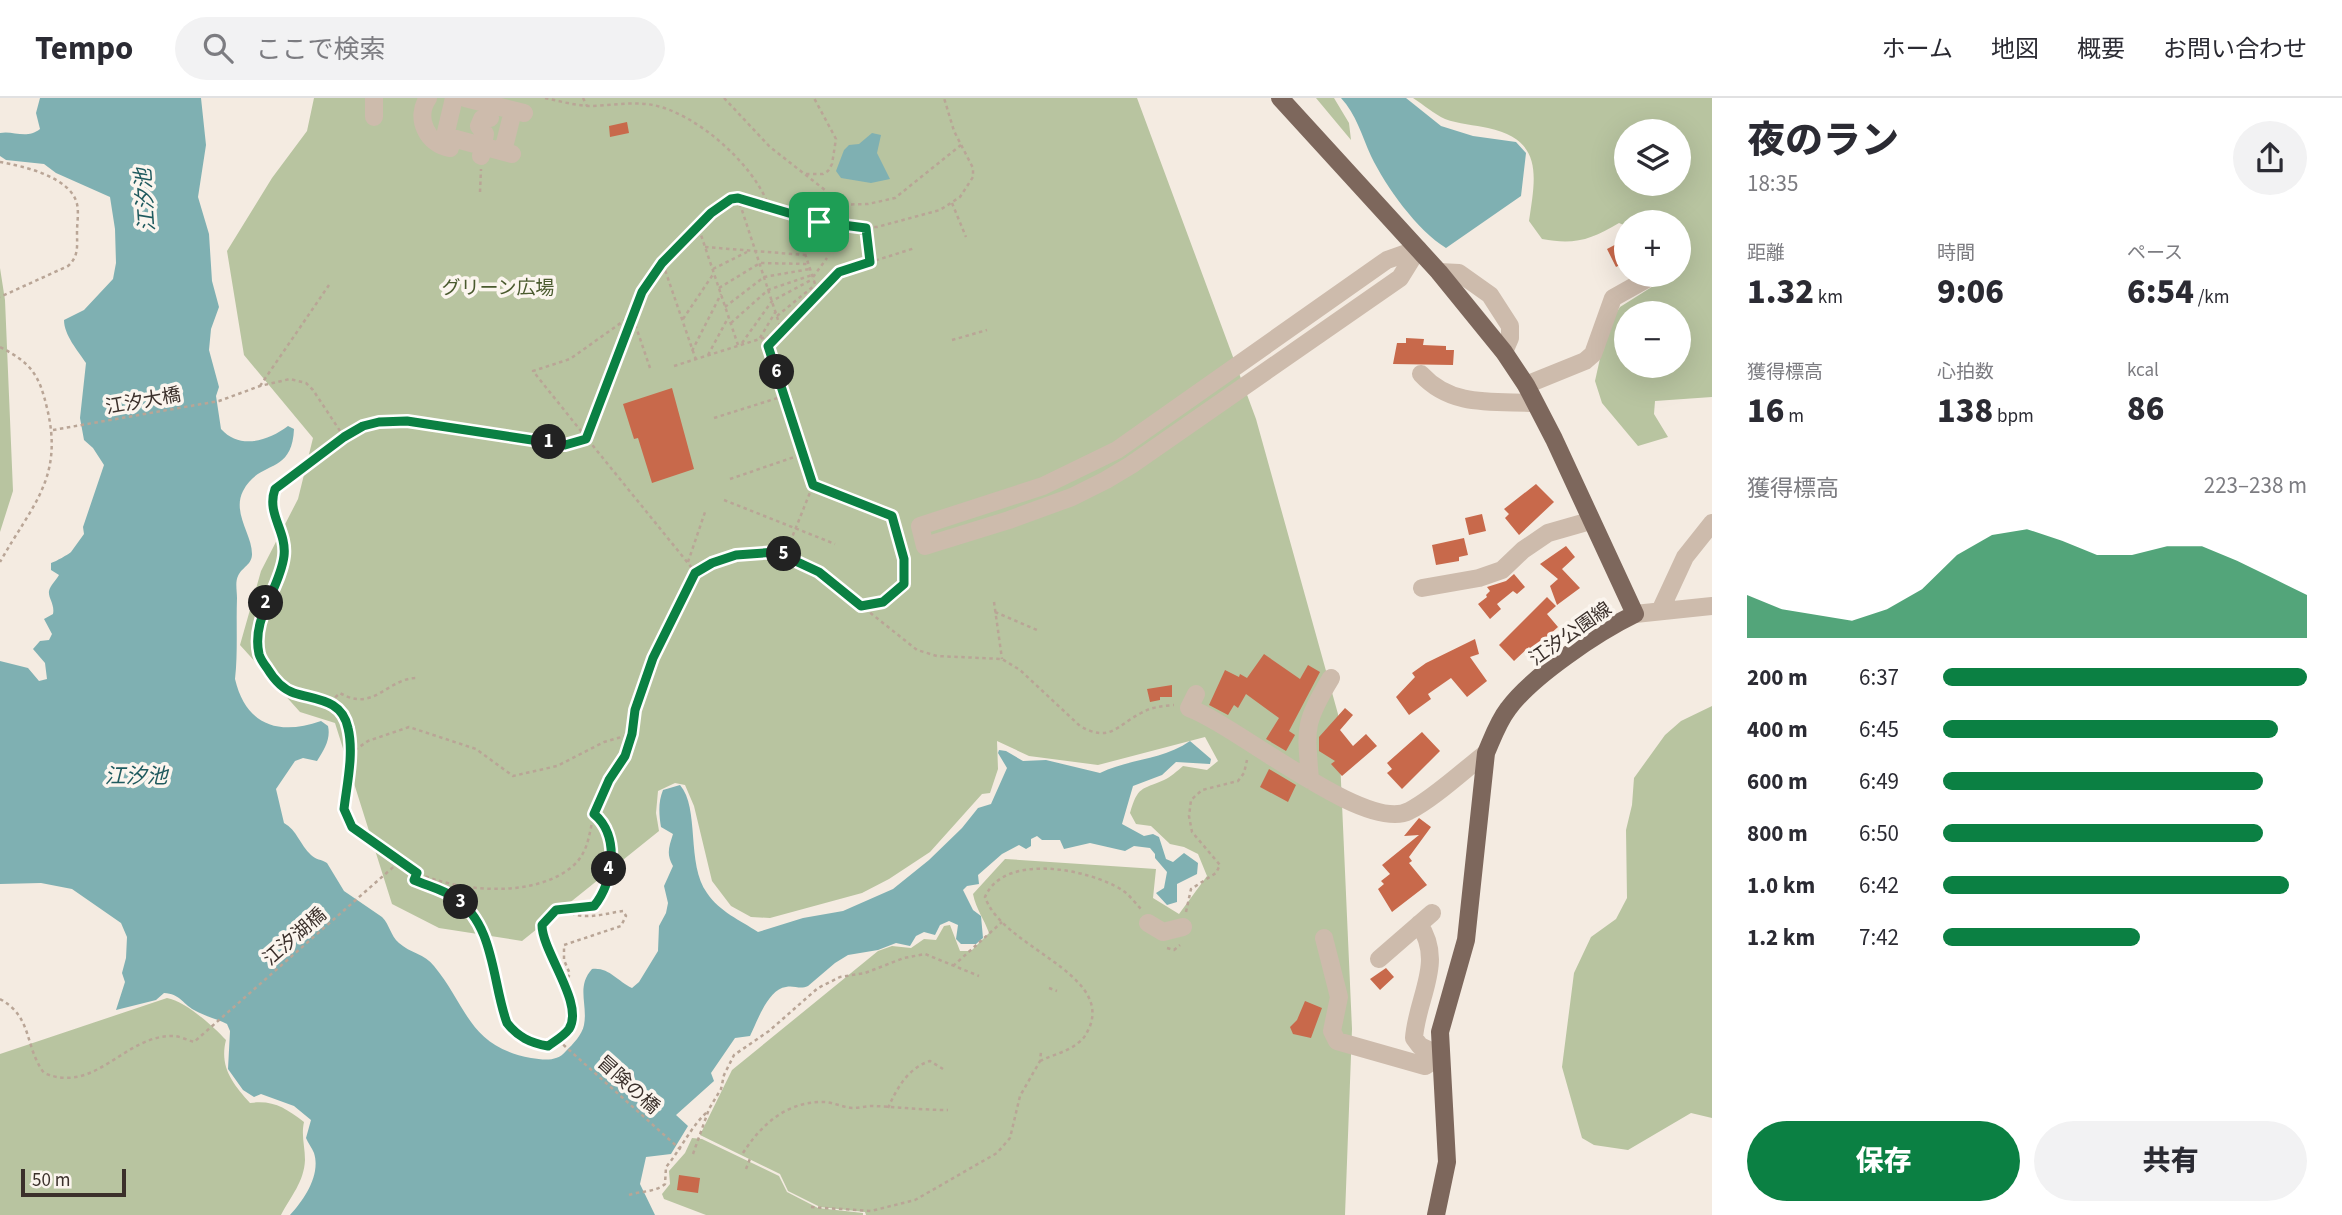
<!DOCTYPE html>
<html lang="ja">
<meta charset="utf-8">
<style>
body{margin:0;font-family:"Source Sans 3","Noto Sans JP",sans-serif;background:#f2f2f3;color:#2b2b33;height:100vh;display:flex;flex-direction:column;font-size:26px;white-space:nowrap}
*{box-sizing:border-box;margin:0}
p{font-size:23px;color:#7c7c81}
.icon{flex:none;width:38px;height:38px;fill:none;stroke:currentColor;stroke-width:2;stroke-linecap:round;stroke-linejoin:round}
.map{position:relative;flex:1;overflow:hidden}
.panel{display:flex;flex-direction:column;background:#fff;width:630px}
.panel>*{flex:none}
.fabs{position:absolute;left:1614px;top:21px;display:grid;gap:14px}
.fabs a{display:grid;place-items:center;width:77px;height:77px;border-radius:50%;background:#fff;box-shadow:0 7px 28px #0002;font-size:35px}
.scale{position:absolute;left:21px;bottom:18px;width:105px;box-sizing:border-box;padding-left:7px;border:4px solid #3b302b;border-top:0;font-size:19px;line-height:24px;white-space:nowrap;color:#3b302b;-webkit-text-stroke:5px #fbf5ee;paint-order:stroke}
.pin{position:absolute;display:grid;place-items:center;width:60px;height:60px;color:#fff;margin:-30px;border-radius:14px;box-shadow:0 4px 10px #0006}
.km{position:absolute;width:35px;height:35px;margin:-18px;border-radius:50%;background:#222;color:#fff;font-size:19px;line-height:35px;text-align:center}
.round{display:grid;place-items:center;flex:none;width:74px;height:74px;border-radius:37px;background:#f2f2f3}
.head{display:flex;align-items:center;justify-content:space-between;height:119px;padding:0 35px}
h1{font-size:38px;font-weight:800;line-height:52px}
.metrics{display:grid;grid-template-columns:repeat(3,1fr);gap:10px;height:119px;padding:7px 35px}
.metrics div{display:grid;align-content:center}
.metrics b{font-size:35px;font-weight:800}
.metrics small{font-size:19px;font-weight:400}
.metrics p{font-size:19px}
.chart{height:196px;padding:14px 35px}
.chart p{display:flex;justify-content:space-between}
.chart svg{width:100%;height:126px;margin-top:7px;fill:#0b8043;opacity:.7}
.cta{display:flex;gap:14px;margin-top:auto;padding:14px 35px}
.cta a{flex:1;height:80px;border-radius:42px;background:#0b8043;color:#fff;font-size:28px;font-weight:800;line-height:80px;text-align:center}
.cta a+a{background:#f2f2f3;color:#2b2b33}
ul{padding:0 35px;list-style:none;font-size:23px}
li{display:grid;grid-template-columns:112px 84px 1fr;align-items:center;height:52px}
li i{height:18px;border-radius:9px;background:#0b8043}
header{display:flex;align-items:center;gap:42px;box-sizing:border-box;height:98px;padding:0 35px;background:#fff;border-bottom:2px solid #e1e1e2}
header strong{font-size:33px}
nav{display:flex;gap:38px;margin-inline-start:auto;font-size:24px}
.search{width:490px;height:63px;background:#f2f2f3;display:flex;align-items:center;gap:18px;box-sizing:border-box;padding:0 24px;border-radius:38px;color:#7c7c81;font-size:26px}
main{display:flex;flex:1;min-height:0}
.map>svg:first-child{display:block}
.green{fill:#b8c4a0;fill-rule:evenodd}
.water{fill:#7fb0b2}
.building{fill:#c8694b}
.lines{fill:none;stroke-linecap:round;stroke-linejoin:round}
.path{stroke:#b9a596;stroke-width:2.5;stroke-dasharray:3.5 3.5;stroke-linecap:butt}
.minor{stroke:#cdbbac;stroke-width:18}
.major{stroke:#7d675c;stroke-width:18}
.route-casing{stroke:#fff;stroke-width:14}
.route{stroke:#0b8043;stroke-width:9}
.labels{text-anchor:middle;stroke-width:7;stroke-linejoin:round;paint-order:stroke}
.park-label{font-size:19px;fill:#4a5a2e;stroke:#fbf5ee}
.street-label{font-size:19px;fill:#3b302b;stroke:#fbf5ee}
.water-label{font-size:21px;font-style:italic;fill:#1f5a5e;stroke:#fbf5ee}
</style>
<header>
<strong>Tempo</strong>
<div class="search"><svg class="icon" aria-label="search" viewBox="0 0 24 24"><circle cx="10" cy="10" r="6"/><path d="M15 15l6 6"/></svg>ここで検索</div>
<nav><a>ホーム</a><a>地図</a><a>概要</a><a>お問い合わせ</a></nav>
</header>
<main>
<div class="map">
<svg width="1712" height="1117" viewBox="0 0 1712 1117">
<rect width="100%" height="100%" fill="#f4ebe1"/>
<path class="green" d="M314,0H1137L1256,321L1338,616L1352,931L1345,1117H866L865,1114L820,1109L788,1093L780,1076L700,1037L732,972L878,853L892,848L911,850L924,841L936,842L944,828L950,827L960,853H971L989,835C984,821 976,811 973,796L1005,761L1156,771L1153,800L1179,816L1207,778L1198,756L1184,749L1170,746L1151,728L1136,726L1130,715C1138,688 1141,692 1164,682C1171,679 1177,673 1183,668L1207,672L1218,663L1205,639L1098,667L1029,658L997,643L998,671L990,695L982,696L930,754L889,781L862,795L770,820L751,819L731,808L712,783L694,708L685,687L675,685L658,693L656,715L659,733L522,843L439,830L392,806L335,625L300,614L240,547L261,473L298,401L313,340L244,257L227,153L272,80L307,33Z
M1316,0H1334L1349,25L1351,42Z
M1413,0H1712V299L1655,303L1654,316L1668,339L1638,348L1602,305L1595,283L1607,229L1620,209L1666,180V177H1678V124H1626V128L1619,125C1591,142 1574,147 1542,141L1529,123C1536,77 1543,42 1488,30C1475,27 1458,26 1445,21C1434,16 1424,7 1413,0ZM1626,33H1678V86H1626ZM1626,215H1678V268H1626Z
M0,170L5,202L13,393L0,434Z
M1712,608V1020L1691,1015L1628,1052L1594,1047L1582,1040L1562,969L1574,875L1591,839L1616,821L1627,800L1626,732L1632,707L1634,680L1665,637L1681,623Z
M167,900C185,903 213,928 226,942C219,969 233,986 250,1005C274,1002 285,1010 304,1024C301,1038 305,1048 305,1062C304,1084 291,1098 281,1117H0V956Z
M692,1040L702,1041L779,1078L787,1094L818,1110L863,1115V1117H706L664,1101L662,1096L670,1086L669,1073L685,1055Z"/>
<path class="water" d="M40,0H201L206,47L198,99L209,136L212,183L219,209L211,231L209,252L219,289L216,298L221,331C240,352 268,343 288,328L294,331C292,378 259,361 243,393C232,415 252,436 252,456C252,467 242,469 238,478C235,484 237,493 237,500C236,527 238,554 235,581C246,627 278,638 321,623L328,628C331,641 324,652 317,663L303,660L295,663L276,691L284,725C297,732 300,747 311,757C316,762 321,761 327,765L344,793L382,819C390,827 390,837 399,845C410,855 425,856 434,868C468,909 468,948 531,960C544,962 557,964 566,953C573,946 582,937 584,927C588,906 576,889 592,871C609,869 617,883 632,890L639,884L658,853L659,828L666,815L668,805L664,788L673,768C666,756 669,749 673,736L661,729C659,717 658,704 663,692L680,687C700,710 686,766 707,795C720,814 740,822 758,834L803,820L843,813L893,791L929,762L962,730L978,710L991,706L1007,670L998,655L999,652L1006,653L1023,663L1046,662L1100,675C1128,661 1163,662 1190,643L1211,661L1210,666L1176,664L1162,677L1133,688L1122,726L1144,738L1153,736L1159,739L1166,761L1173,764L1184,755L1198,765L1197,776L1177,786V804L1167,807L1156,795L1164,790L1167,774L1155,760V756L1150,750L1134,748L1125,753L1090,745L1064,751L1060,742H1042L1037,738L1031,741V748L1026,751L1019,747L1002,756L978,777L979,786L967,788L963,792L973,812L981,818L983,840L976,846H961L956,841L958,827L949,823L940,827L935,837L924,834L916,838L910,848L896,845L878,852L848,857L835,865L808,888C800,892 794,887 786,889C768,891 757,924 750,938L735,940L711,975L714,983L676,1017L688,1028L671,1056L646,1059L640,1086L655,1117H290C304,1102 321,1077 314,1055C312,1050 308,1045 306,1040L311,1022L294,1008L261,996L254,999L243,992L228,971L230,933L227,926C217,921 204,918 194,912C182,905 180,896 164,895L156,902L116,912L125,884L122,875L126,860L127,839L121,825L72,791L41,785L0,786V563L28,570L39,583L47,581L45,565L33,551L40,543L49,542L52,536L44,521L53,516C55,506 48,500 49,493C50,488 56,482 59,477L51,472V465C55,464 69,456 71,454L84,436L83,429L104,367L93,350L84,342L80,320L86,265C78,253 64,237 64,222L84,212L113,181L116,165L115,131L110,99L56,75L44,66L6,62L0,58V35C13,32 26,42 40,31L36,15Z
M1341,0H1406L1441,28L1473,38L1516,44L1526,55L1521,98L1446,150C1417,132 1386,89 1371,58C1362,38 1356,16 1341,0Z
M872,35L881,37L877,55L890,81L871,85L841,80L836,73L844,52L849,47L859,46Z"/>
<path class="building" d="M627,24L629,35L610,39L609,28Z
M1626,141V164L1616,169L1607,151Z
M1406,240L1424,241L1423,247L1446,248V252H1454L1453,267L1393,266L1397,245H1406Z
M672,290L694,371L652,385L638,340L634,341L623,306Z
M1536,386L1554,404L1519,437L1505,420L1509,416L1504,411Z
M1482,416L1486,433L1469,437L1465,420Z
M1464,440L1468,457L1459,459V463L1436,467L1432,447Z
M1566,448L1575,459L1562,471L1580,490L1557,507L1550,488L1558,481L1540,466Z
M1514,476L1525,489L1517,496L1513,493L1497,506L1501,511L1490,521L1478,506L1487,499L1486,497L1490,493L1487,489L1506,483Z
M1547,499L1556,508L1547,516L1558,529L1532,552L1529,549L1514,563L1499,547Z
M1475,541L1479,556L1470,559L1487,583L1467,599L1451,580L1428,596L1431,601L1409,617L1396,599L1415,579L1412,575L1426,565Z
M1264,556L1300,581L1308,567L1320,574L1289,633L1295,637L1286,653L1266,641L1279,620L1246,596L1238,610L1234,607L1228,617L1209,607L1225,572L1239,579L1240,576L1247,580Z
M1172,587V599H1160V602L1150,604L1147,591Z
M1345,610L1353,617L1340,632L1353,648L1366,636L1377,648L1342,678L1331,666L1335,663L1319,653V639Z
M1422,634L1440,653L1402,691L1387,675L1392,671L1387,665Z
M1269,671L1296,687L1288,704L1260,689Z
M1419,720L1431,729L1409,759L1412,763L1409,765L1427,787L1392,814L1378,791L1384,786L1381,783L1390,776L1382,767L1419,737L1404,738Z
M1386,870L1394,879L1380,892L1370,881Z
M1305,903L1322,910L1311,940L1293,936L1290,929L1297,922Z
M679,1077L700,1080L698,1095L677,1092Z"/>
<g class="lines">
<path class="path" d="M545,0C559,3 573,7 588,8C609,8 632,3 653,7C697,16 752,65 768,106
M583,0L587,8
M724,0L770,49L825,92L819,123
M0,64C23,68 71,79 77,106C79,115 77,125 77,134C77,148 79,158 68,168L0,199
M806,76H823L828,73L832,66L836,41L814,0
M480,94L481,71
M952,105L966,139
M823,107L868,106L895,100L961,47
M792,116L818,195
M866,130L870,164
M699,131L738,247
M705,149L805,157
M663,166L696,262
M713,171L747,154
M813,179L827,160
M719,190L760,165L808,166
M725,209L764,179L810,171
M777,218L815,187
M683,221L714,175
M731,225L768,192L812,177
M760,240L776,213
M952,242L987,232
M742,245L772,203L813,181
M0,249C31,265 39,276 47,310C64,380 32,407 0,464
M692,253L721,196
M708,257L728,220
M674,268L782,234L738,100
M650,270L632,217L570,261L533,273C587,341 642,408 696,475
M260,288L329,187
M714,320L784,298
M53,332L219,303L260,288L290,281L306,285L313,292L344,339
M586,341L565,347L407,323L379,324L363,328L344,339L275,391C266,416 287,433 284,458C280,491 251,520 259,556C260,562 266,569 270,574C276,583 284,592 294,595C316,602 342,601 348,630C354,655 347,686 344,711L352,729C373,744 393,764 417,775C460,794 536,801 574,767C590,752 589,732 595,713C605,686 625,665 632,637C634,629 633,620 635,611C644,574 664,538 681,504C685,495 689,482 695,475C711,459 760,450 781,456C795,459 807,468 819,474L917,552L937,558L1002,561L1020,572L1080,628C1110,645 1116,628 1141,615C1151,609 1162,608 1174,607
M586,341L642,194L662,165L711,115L731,101L738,100L819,123L852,129H877L940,112L960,99L973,79V70L954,33L944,0
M730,381L803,356
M813,387L768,248L839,174L915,150
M724,402L835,446
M785,457L813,387L893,418L904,461V486L883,504L862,508
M688,464L705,414
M994,504L1002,561
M995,514L1037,532
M330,604L340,595C374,615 387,580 417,580
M349,656L368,643L409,629L476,651L513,678L557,668L604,644L632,636
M417,775L414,782L457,800L474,819L486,842L507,925L522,940L548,948C555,943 564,938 569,931C585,906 542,854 542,827L556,812L594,808C614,784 620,737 594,716
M1186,814L1191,791L1216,775L1220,767L1192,734L1189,718L1191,702L1202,692L1238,683L1244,675L1247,662
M1167,850L1174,852L1180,847
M953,868L1002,824
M564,886L570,876L564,862V847L621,828L626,818L623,813C607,815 580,824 567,812
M1049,890L1057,893
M0,901C33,919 24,948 44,975C96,997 124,937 173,938C179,938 187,942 194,944L399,764
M558,942L681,1052
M1040,963C1052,957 1067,954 1078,945C1084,941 1087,935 1090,928C1110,874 1002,849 985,799C1004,754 1089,771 1122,792C1129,796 1135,805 1141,811
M888,1010C897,990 908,970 930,963L943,971
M743,1055C761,1027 785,1005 820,1004C831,1003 841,1009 852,1010C859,1010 866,1008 873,1008C898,1009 923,1012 948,1012
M693,1056L709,1011L721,991L724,977L734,957L769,933L818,890L840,879L865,875L904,860L925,856L979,878
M746,1071L751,1058
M629,1097C641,1093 656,1094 665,1086L666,1069C681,1051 690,1030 707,1014
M811,1109L871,1113L915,1102L997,1055L1010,1040L1020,998L1040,963L1041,954"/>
<path class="minor" d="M374,0V19
M428,0C414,20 428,47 450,50
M454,0L445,38L512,56
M465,0L524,15
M503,53L513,13
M481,58L485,36L479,28L482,21L490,20
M1418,151L1400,180L1131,367L1106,382L1072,399L1009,422L925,448L920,428L1043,388L1117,352L1387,162Z
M1439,174L1459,175L1490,197L1510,228V240L1504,254
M1421,276C1452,310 1494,303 1535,305
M1526,287L1585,263L1593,256L1613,200L1654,177
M1422,490L1479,480L1502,472L1523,452L1548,435L1590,423
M1660,513L1685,459L1712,425
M1635,516L1712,508
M1196,596L1189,610C1236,627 1366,736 1409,713C1433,701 1464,672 1486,655
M1310,682C1306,630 1303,626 1331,580
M1148,825L1163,834L1183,829
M1419,826C1445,864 1417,899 1414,940L1420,948L1441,958
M1324,840L1339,899L1332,933L1337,943L1425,968L1441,958
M1379,861L1432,815"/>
<path class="major" d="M1280,0L1439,174L1504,254L1526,287L1554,341L1635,516C1598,534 1532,578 1508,611C1498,624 1493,639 1486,655L1466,842L1440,934L1447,1064L1436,1117"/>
</g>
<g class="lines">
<defs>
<path id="route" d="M738,100L819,124L866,130L870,164L839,174L768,248L813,387L892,418L904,461V486L883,504L861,508L819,474L776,454L736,457L712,465L695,475L653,560L635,612L632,636L625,658L609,682L594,716C620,737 614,784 594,808L556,812L542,827C542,854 585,906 569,931C564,938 555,943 548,948C530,945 518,939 507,925C492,885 495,826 455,800C444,792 428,788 414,782L417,775L352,729L344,711C347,686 354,655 348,630C342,601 316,602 294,595C282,591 273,580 267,570C264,566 260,560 259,556C251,520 280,491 284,458C287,433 266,416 275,391L344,339L363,328L379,324L407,323L565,347L586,341L642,194L662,165L711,115L731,101Z"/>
</defs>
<use href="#route" class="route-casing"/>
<use href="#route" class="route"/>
</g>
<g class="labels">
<g class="park-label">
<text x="498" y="196">グリーン広場</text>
</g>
<g class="street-label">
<text transform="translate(143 302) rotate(-10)" y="7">江汐大橋</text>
<text transform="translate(1570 535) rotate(-35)" y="7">江汐公園線</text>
<text transform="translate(294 838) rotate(-41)" y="7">江汐湖橋</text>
<text transform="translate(629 986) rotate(42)" y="7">冒険の橋</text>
</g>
<g class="water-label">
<text transform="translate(145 102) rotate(-94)" y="7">江汐池</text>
<text x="136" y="685">江汐池</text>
</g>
</g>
</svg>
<div class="fabs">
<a><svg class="icon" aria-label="layers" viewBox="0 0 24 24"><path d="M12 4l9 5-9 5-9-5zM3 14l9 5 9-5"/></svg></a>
<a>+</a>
<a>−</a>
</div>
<div class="scale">50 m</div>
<div class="pin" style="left:819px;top:124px;background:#1e9e55"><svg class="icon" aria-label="arrive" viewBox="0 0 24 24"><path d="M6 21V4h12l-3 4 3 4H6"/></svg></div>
<b class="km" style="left:549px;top:344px">1</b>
<b class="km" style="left:266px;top:505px">2</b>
<b class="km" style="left:461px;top:804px">3</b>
<b class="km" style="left:609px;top:771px">4</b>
<b class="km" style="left:784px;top:456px">5</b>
<b class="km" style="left:777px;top:274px">6</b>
</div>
<section class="panel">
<div class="head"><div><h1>夜のラン</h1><p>18:35</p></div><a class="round"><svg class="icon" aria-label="share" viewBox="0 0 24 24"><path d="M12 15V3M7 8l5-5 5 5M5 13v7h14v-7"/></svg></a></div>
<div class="metrics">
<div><p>距離</p><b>1.32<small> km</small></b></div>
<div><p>時間</p><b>9:06</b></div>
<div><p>ペース</p><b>6:54<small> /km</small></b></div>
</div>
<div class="metrics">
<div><p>獲得標高</p><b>16<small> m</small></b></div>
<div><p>心拍数</p><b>138<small> bpm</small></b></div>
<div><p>kcal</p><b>86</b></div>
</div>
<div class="chart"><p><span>獲得標高</span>223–238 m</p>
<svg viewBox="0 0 160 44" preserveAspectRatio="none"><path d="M0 44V29L10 34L20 36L30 38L40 34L50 27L60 15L70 8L80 6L90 10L100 15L110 15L120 12L130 12L140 17L150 23L160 29V44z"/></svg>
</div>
<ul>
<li><b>200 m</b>6:37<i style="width:100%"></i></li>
<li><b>400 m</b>6:45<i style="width:92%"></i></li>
<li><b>600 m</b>6:49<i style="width:88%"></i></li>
<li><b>800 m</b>6:50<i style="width:88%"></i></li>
<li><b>1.0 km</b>6:42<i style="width:95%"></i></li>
<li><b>1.2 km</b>7:42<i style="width:54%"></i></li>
</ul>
<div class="cta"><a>保存</a><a>共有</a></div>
</section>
</main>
